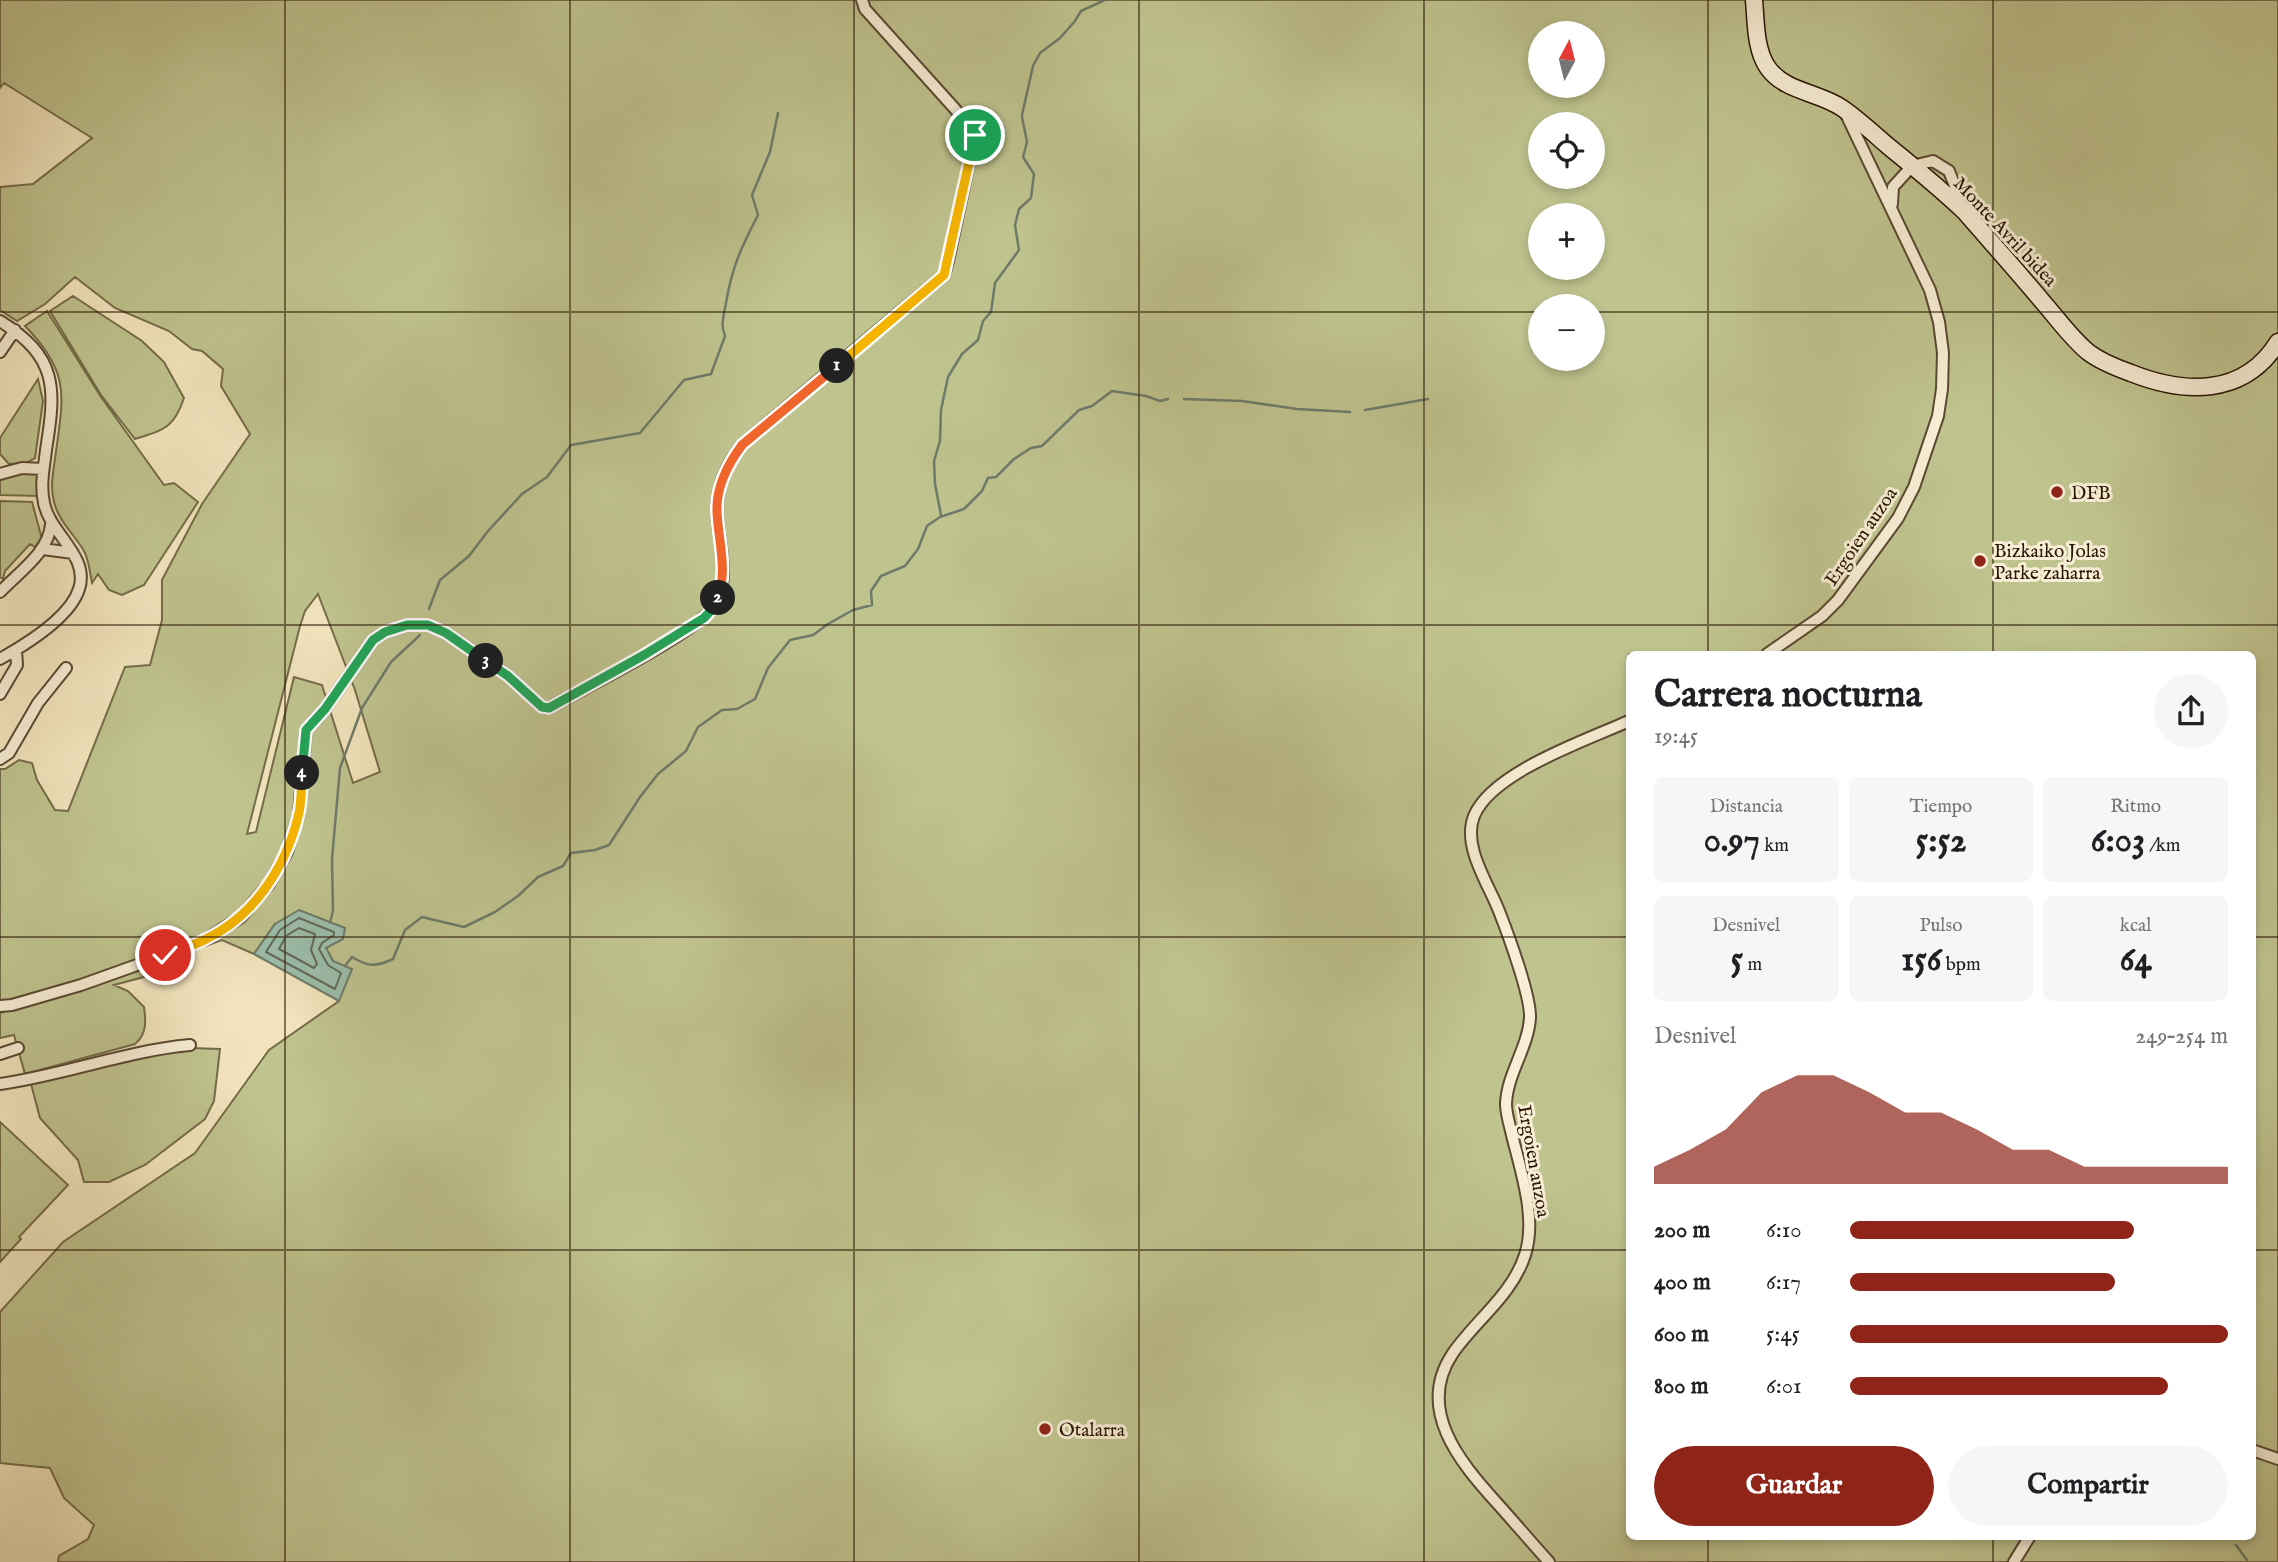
<!DOCTYPE html>
<html lang="es">
<meta charset="utf-8">
<style>
body{margin:0;font-family:"IM FELL English",serif;background:#f6f6f6;color:#202124;height:100vh;display:flex;flex-direction:column;font-size:26px;white-space:nowrap}
*{box-sizing:border-box;margin:0}
p{font-size:23px;color:#757577}
.icon{flex:none;width:38px;height:38px;fill:none;stroke:currentColor;stroke-width:2;stroke-linecap:round;stroke-linejoin:round}
.map{position:relative;flex:1;overflow:hidden}
.drawer{position:absolute;left:1626px;top:651px;width:630px;height:889px;display:flex;flex-direction:column;background:#fff;border-radius:10px;box-shadow:0 4px 10px #0003}
.drawer>*{flex:none}
.needle{width:46px;rotate:7deg}
.buttons{position:absolute;left:1528px;top:21px;display:grid;gap:14px}
.buttons a{display:grid;place-items:center;width:77px;height:77px;border-radius:50%;background:#fff;box-shadow:0 4px 10px #0003;font-size:35px}
.pin{position:absolute;display:grid;place-items:center;width:60px;height:60px;color:#fff;margin:-30px;border:4px solid #fff;border-radius:50%;box-shadow:0 2px 7px #0007}
.km{position:absolute;width:35px;height:35px;margin:-18px;border-radius:50%;background:#222;color:#fff;font-size:19px;line-height:35px;text-align:center}
.round{display:grid;place-items:center;flex:none;width:74px;height:74px;border-radius:37px;background:#f6f6f6}
.overview{display:flex;align-items:center;justify-content:space-between;height:119px;padding:0 28px}
h1{font-size:38px;font-weight:700;line-height:52px}
.figures{display:grid;grid-template-columns:repeat(3,1fr);gap:10px;height:119px;padding:7px 28px}
.figures div{display:grid;align-content:center;border-radius:10px;background:#f6f6f6;text-align:center}
.figures b{font-size:35px;font-weight:700}
.figures small{font-size:19px;font-weight:400}
.figures p{font-size:19px}
.chart{height:196px;padding:14px 28px}
.chart p{display:flex;justify-content:space-between}
.chart svg{width:100%;height:126px;margin-top:7px;fill:#8f2418;opacity:.7}
.cta{display:flex;gap:14px;margin-top:auto;padding:14px 28px}
.cta a{flex:1;height:80px;border-radius:42px;background:#8f2418;color:#fff;font-size:28px;font-weight:700;line-height:80px;text-align:center}
.cta a+a{background:#f6f6f6;color:#202124}
ul{padding:0 28px;list-style:none;font-size:23px}
li{display:grid;grid-template-columns:112px 84px 1fr;align-items:center;height:52px}
li i{height:18px;border-radius:9px;background:#8f2418}
.map>svg:first-child{display:block}
.green{fill:#bfc38e;stroke:#746c48;stroke-width:2;fill-rule:evenodd}
.water{fill:#9cbfad;stroke:#6e7b69;stroke-width:2}
.lines{fill:none;stroke-linecap:round;stroke-linejoin:round}
.shore{stroke:#626a58;stroke-width:2}
.stream{stroke:#6e7b69;stroke-width:2.5}
.street-casing{stroke:#5b4932;stroke-width:14}
.secondary-casing{stroke:#291503;stroke-width:19}
.street{stroke:#f7eed5;stroke-width:10}
.secondary{stroke:#f7eed5;stroke-width:16}
.split-1-casing{stroke:#fff;stroke-width:14}
.split-2-casing{stroke:#fff;stroke-width:14}
.split-3-casing{stroke:#fff;stroke-width:14}
.split-4-casing{stroke:#fff;stroke-width:14}
.split-5-casing{stroke:#fff;stroke-width:14}
.split-1{stroke:#f5b400;stroke-width:9}
.split-2{stroke:#f0652b;stroke-width:9}
.split-3{stroke:#22a559;stroke-width:9}
.split-4{stroke:#22a559;stroke-width:9}
.split-5{stroke:#f5b400;stroke-width:9}
.grid{fill:none;stroke:#291503;stroke-width:2;stroke-opacity:0.55}
.poi-dot{fill:#8f2418;stroke:#f7eed5;stroke-width:2.5}
.labels{text-anchor:middle;stroke-width:6;stroke-linejoin:round;paint-order:stroke}
.street-label{font-size:19px;fill:#291503;stroke:#f7eed5}
.poi-label{font-size:19px;fill:#291503;stroke:#f7eed5;text-anchor:start}
</style>
<div class="map">
<svg width="2278" height="1562" viewBox="0 0 2278 1562">
<rect width="100%" height="100%" fill="#f2e5be"/>
<filter id="stains"><feTurbulence type="fractalNoise" baseFrequency=".00286" numOctaves="4"/><feColorMatrix values="0 0 0 0 .2 0 0 0 0 .09 0 0 0 0 .02 0 0 0 .5 -.17"/></filter>
<radialGradient id="worn" r=".72"><stop offset=".6" stop-color="#630" stop-opacity="0"/><stop offset="1" stop-color="#630" stop-opacity=".3"/></radialGradient>
<path class="green" d="M0,0H2278V1562H58L59,1556L88,1539L94,1525L64,1498L50,1468L0,1463V1312L63,1242L195,1153L269,1050L339,1001L333,961L326,948L275,924L254,954L222,940L143,968L144,977L114,985L128,991L144,1007C146,1021 147,1034 135,1044L25,1074L14,1035L0,1038V1013L41,1001L33,993L0,1002V769H5L19,760L32,763L37,780L55,810L68,811L125,667L150,665L162,620V580L202,504L250,434L221,386L223,369L202,351L192,349L169,331L115,308L75,277L45,304L17,321L0,310V187L33,184L92,138L4,83L0,88ZM1540,33H1592V86H1540ZM1540,124H1592V177H1540ZM1540,215H1592V268H1540ZM1540,306H1592V359H1540ZM318,594L355,690L380,772L353,783L322,685L294,677L256,832L247,834L300,626L305,611ZM1629,654H2252V1536H1629Z
M73,296L142,341L164,362L184,398C174,428 164,430 135,439L101,395L50,311Z
M47,311L101,397L164,485L174,483L198,502L144,585L122,595L109,590L98,574L92,583C90,573 89,560 84,551C74,534 59,522 54,502C50,487 53,473 55,459C63,397 72,374 25,326Z
M38,379L43,401L35,458L26,463L9,464L0,454V438Z
M21,471L39,473V496L0,495V478Z
M0,501L32,502L42,539L35,547L30,544L5,571L3,579L0,577Z
M191,1048L220,1049L214,1101L205,1119L145,1165L109,1182H84L78,1160L40,1118L31,1084L121,1061Z
M0,1122L68,1185L19,1237L21,1239L0,1262Z"/>
<path class="water" d="M299,910L345,928L343,939L326,948L333,961L352,969L339,1001L254,954L275,924Z"/>
<g class="lines">
<path class="shore" d="M299,918L334,932V935L322,943L319,949L328,965L341,973L335,989L266,952L280,930Z
M299,928L315,934L311,950L317,964L314,968L279,949L286,936Z"/>
<path class="stream" d="M1022,115L1033,66L1040,53L1060,38L1075,21L1081,11L1105,0
M1184,399L1242,401L1297,409L1350,412
M1365,410L1428,399
M941,515L935,484L934,461L940,441L941,410L948,377L962,354L978,340L983,321L991,312L995,283L1019,250L1015,225L1019,209L1031,198L1034,174L1023,157L1027,142L1022,117
M429,609L440,580L469,556L488,531L522,494L547,477L571,445L640,433L684,380L711,374L725,336C720,324 724,316 726,303C732,267 741,248 758,215L752,195L770,152L778,113
M330,922L333,911L332,859L340,768L362,708L391,662L420,635
M345,966L352,957C368,967 376,967 393,959L405,930L422,917L464,927L495,912L518,896L538,877L563,866L571,853L595,850L609,845L640,797L658,774L686,751L698,727L722,710L737,709L755,699L768,668L790,640L813,635L828,624L853,610L872,605L871,591L881,576L905,566L918,549L927,526L940,517L964,509L982,491L988,478L996,477L1014,459L1031,448L1042,446L1079,410L1092,406L1112,391L1146,396L1160,401L1168,399
M2236,1545L2247,1560"/>
<defs>
<path id="street" d="M1892,204L1893,187L1912,166L1933,161L1949,171L1964,209
M0,321C58,357 56,388 46,450C44,468 40,485 44,503C50,534 90,556 79,589C70,618 25,645 0,659
M0,352L15,330
M0,474L22,468L43,469
M43,549L73,553
M0,592C19,572 49,552 51,524
M1767,654L1822,616L1838,600L1898,518L1914,487L1938,416L1942,389L1943,353L1939,322L1930,290L1845,112
M0,694L17,665L16,650
M0,759L9,753L38,703L66,668
M0,1006L12,1005L81,985L165,955L207,939L241,917L269,884L287,852L299,814L306,730L325,709L373,640L385,632L407,625H428L446,633L508,676L542,707L549,708C580,690 702,630 716,604C731,575 717,539 717,509C717,485 728,463 742,445L944,275L948,261L975,135L964,119L865,9L862,0
M0,1054L18,1048
M0,1084C64,1075 125,1051 190,1045
M2252,1450L2278,1459
M1549,1562C1531,1542 1514,1522 1496,1502C1460,1462 1415,1409 1453,1353C1476,1320 1512,1295 1525,1255C1537,1218 1521,1172 1512,1135C1510,1126 1506,1114 1506,1104C1507,1074 1528,1048 1530,1018C1531,996 1508,934 1499,911C1488,883 1462,846 1474,816C1492,772 1587,740 1629,721
M2014,1562L2030,1536"/>
<path id="secondary" d="M1754,0C1756,21 1755,50 1768,68C1785,92 1819,92 1842,108C1858,119 1873,133 1888,146C1914,167 1941,189 1965,212C1991,242 2017,271 2042,301C2057,318 2071,338 2088,352C2101,362 2117,368 2131,373C2184,394 2244,397 2278,342"/>
</defs>
<use href="#street" class="street-casing"/>
<use href="#secondary" class="secondary-casing"/>
<use href="#street" class="street"/>
<use href="#secondary" class="secondary"/>
</g>
<g class="lines">
<defs>
<path id="split-1" d="M837,366L944,275L975,135"/>
<path id="split-2" d="M718,598C728,569 718,540 717,511C716,487 728,464 742,445L837,366"/>
<path id="split-3" d="M486,661L508,676L542,707L549,708L644,655L704,618L716,605L718,598"/>
<path id="split-4" d="M302,773L306,730L325,709L373,640L385,632L407,625H428L446,633L486,661"/>
<path id="split-5" d="M165,955C178,950 193,946 206,939C254,916 285,868 298,817C302,803 301,788 302,773"/>
</defs>
<use href="#split-1" class="split-1-casing"/>
<use href="#split-2" class="split-2-casing"/>
<use href="#split-3" class="split-3-casing"/>
<use href="#split-4" class="split-4-casing"/>
<use href="#split-5" class="split-5-casing"/>
<use href="#split-1" class="split-1"/>
<use href="#split-2" class="split-2"/>
<use href="#split-3" class="split-3"/>
<use href="#split-4" class="split-4"/>
<use href="#split-5" class="split-5"/>
</g>
<path class="grid" d="M285,0V1562M570,0V1562M854,0V1562M1139,0V1562M1424,0V1562M1708,0V654M1993,0V654M0,312H1540M1592,312H2278M0,625H2278M0,937H1629M2252,937H2278M0,1250H1629M2252,1250H2278M1708,1536V1562M1993,1536V1562"/>
<g class="poi-dot">
<circle cx="2057" cy="492" r="7"/>
<circle cx="1980" cy="561" r="7"/>
<circle cx="1045" cy="1429" r="7"/>
</g>
<g class="labels">
<g class="street-label">
<text transform="translate(2006 231) rotate(47)" y="7">Monte Avril bidea</text>
<text transform="translate(1860 536) rotate(-56)" y="7">Ergoien auzoa</text>
<text transform="translate(1535 1161) rotate(80)" y="7">Ergoien auzoa</text>
</g>
<g class="poi-label">
<text x="2071" y="499">DFB</text>
<text x="1994" y="557">Bizkaiko Jolas<tspan x="1994" dy="22">Parke zaharra</tspan></text>
<text x="1059" y="1436">Otalarra</text>
</g>
</g>
<rect width="100%" height="100%" filter="url(#stains)"/>
<rect width="100%" height="100%" fill="url(#worn)"/>
</svg>
<div class="buttons">
<a><svg class="needle" viewBox="-14 -14 28 28"><path d="M0-13l5 13h-10z" fill="#e53935"/><path d="M0 13l5-13h-10z" fill="#757577"/></svg></a>
<a><svg class="icon" aria-label="locate" viewBox="0 0 24 24"><circle cx="12" cy="12" r="6"/><path d="M12 2v4M12 18v4M2 12h4M18 12h4"/></svg></a>
<a>+</a>
<a>−</a>
</div>
<div class="pin" style="left:975px;top:135px;background:#1e9e55"><svg class="icon" aria-label="arrive" viewBox="0 0 24 24"><path d="M6 21V4h12l-3 4 3 4H6"/></svg></div>
<div class="pin" style="left:165px;top:955px;background:#d93025"><svg class="icon" aria-label="check" viewBox="0 0 24 24"><path d="M5 12l5 5 9-10"/></svg></div>
<b class="km" style="left:837px;top:366px">1</b>
<b class="km" style="left:718px;top:598px">2</b>
<b class="km" style="left:486px;top:661px">3</b>
<b class="km" style="left:302px;top:773px">4</b>
<section class="drawer">
<div class="overview"><div><h1>Carrera nocturna</h1><p>19:45</p></div><a class="round"><svg class="icon" aria-label="share" viewBox="0 0 24 24"><path d="M12 15V3M7 8l5-5 5 5M5 13v7h14v-7"/></svg></a></div>
<div class="figures">
<div><p>Distancia</p><b>0.97<small> km</small></b></div>
<div><p>Tiempo</p><b>5:52</b></div>
<div><p>Ritmo</p><b>6:03<small> /km</small></b></div>
</div>
<div class="figures">
<div><p>Desnivel</p><b>5<small> m</small></b></div>
<div><p>Pulso</p><b>156<small> bpm</small></b></div>
<div><p>kcal</p><b>64</b></div>
</div>
<div class="chart"><p><span>Desnivel</span>249–254 m</p>
<svg viewBox="0 0 160 44" preserveAspectRatio="none"><path d="M0 44V38L10 32L20 25L30 12L40 6L50 6L60 12L70 19L80 19L90 25L100 32L110 32L120 38L130 38L140 38L150 38L160 38V44z"/></svg>
</div>
<ul>
<li><b>200 m</b>6:10<i style="width:75%"></i></li>
<li><b>400 m</b>6:17<i style="width:70%"></i></li>
<li><b>600 m</b>5:45<i style="width:100%"></i></li>
<li><b>800 m</b>6:01<i style="width:84%"></i></li>
</ul>
<div class="cta"><a>Guardar</a><a>Compartir</a></div>
</section>
</div>
